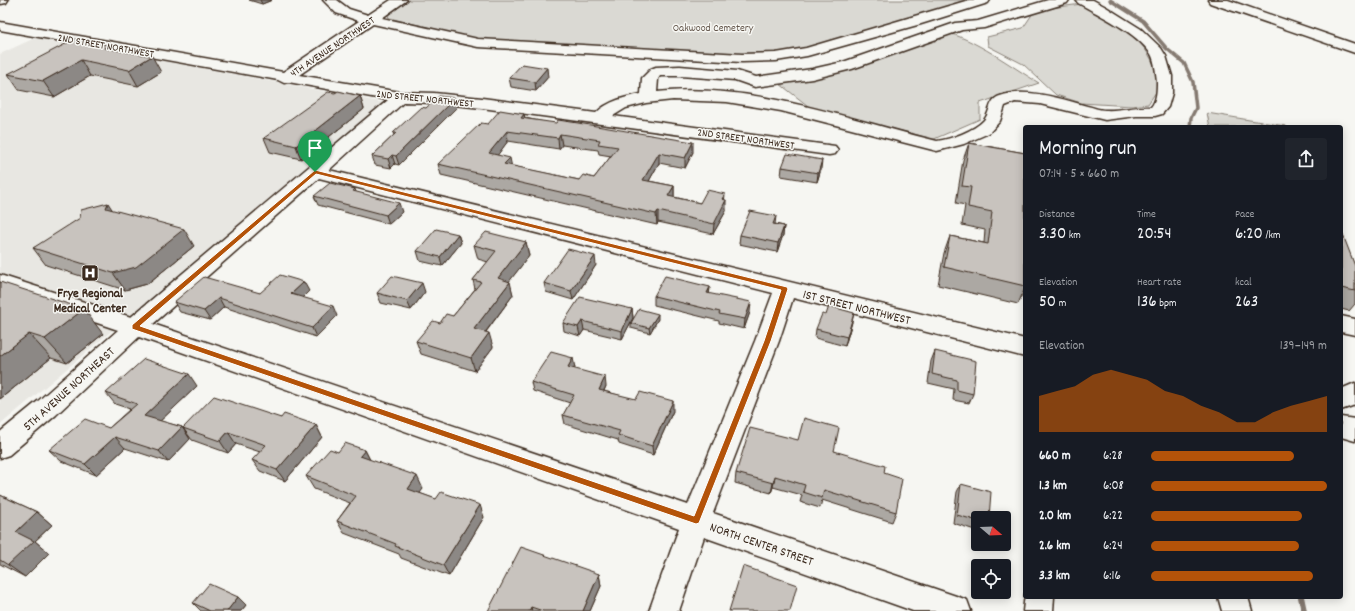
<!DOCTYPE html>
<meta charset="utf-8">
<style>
body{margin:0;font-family:Dekko,sans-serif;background:#20242c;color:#f1f3f6;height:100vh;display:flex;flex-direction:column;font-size:15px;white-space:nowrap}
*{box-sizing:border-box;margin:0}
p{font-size:13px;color:#9ea1a6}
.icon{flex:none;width:22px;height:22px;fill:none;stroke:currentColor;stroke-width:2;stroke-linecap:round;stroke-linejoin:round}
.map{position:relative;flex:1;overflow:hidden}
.panel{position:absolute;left:1023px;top:125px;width:320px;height:474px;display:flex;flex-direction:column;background:#171b24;border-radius:4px;box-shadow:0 2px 10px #0003}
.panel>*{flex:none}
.needle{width:26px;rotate:109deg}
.buttons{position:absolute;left:971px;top:511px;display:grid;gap:8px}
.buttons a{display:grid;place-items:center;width:40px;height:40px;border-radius:4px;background:#171b24;box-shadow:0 2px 10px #0003;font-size:20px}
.pin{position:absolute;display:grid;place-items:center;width:34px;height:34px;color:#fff;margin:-41px -17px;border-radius:50% 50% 50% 0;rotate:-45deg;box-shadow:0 0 4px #0007}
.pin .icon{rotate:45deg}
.round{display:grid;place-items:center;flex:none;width:42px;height:42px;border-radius:4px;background:#20242c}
.headline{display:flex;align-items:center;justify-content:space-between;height:68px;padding:0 16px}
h1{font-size:22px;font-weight:600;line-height:30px}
.figures{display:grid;grid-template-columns:repeat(3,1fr);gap:6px;height:68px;padding:4px 16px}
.figures div{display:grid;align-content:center}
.figures b{font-size:17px;font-weight:600}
.figures small{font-size:11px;font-weight:400}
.figures p{font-size:11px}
.chart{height:112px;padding:8px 16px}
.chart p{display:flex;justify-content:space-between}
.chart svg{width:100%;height:72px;margin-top:4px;fill:#b45309;opacity:.7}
ul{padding:0 16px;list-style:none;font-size:13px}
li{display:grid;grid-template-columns:64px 48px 1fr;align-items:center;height:30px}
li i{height:10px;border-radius:5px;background:#b45309}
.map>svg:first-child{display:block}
.built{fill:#e8e7e2}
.green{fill:#dad9d3;stroke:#8a8278}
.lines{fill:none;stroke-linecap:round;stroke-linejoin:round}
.stream-far1{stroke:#857a71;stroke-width:3.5}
.stream{stroke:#857a71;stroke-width:6}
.minor-casing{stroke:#3b2a1e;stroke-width:3}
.major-casing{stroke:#3b2a1e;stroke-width:3}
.minor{fill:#f6f6f2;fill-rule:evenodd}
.major{fill:#f6f6f2;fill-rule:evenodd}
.wall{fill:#aca8a3;stroke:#3b2a1e;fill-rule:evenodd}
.shaded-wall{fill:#8c8885;stroke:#3b2a1e}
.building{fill:#c8c3be;stroke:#3b2a1e;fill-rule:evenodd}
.route{fill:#b45309;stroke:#fff;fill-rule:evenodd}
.labels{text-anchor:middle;stroke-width:3;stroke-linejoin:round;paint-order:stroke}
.far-park-label{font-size:11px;fill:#63564b;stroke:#f6f6f2}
.far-street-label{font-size:11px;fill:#3b2a1e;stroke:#f6f6f2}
.poi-label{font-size:13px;font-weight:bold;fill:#3b2a1e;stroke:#f6f6f2}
.street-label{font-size:13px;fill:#3b2a1e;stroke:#f6f6f2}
</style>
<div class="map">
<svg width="1355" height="611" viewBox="0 0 1355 611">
<rect width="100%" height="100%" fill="#f6f6f2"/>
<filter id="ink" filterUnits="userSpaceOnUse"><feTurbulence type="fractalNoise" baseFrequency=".025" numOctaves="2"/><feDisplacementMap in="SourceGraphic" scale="8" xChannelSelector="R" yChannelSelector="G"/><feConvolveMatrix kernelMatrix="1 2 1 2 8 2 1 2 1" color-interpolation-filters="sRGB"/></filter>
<g filter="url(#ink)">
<path class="built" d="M37,37L386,103L261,205L0,425V54Z"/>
<path class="green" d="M409,0H969L939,10L806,48L781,52L729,54L486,40L468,37L389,18L388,15Z
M1082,4C1110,19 1141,34 1154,65C1157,72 1157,82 1158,89L1148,104L1132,106L1081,103L1056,95L1023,64L988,46L987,37L1023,28L1035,10Z
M944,32C974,38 1012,67 1039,83L980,103V119L934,139L812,109L780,84L903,51L917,41Z
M1207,113L1286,126L1287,127H1210Z"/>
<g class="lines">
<path class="stream-far1" d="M1110,0L1143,21L1167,49L1184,63L1193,82L1196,108L1191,118L1190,127"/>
<path class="stream" d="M1301,597L1304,611"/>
<defs>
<path id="minor" d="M323,0H337L349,9L368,15L391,0H407L382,18L478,39L742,54L776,53L806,48L969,0H990L988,3L921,24L807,56L776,61L742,62L478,47L373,24L299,75L400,92L434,93L482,98L596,113C608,101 625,97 641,94L642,78L651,69L656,67L680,66L737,71L756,77L812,69L843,62L955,23L978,21L1048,0H1069L1067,3L984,28L962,30L852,69L812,79L755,87L735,80L680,76H660L658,79L657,92C751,82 847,119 937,141C951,139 974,131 984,120C991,112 988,100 1000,96C1025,87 1063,99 1087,106C1093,107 1099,110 1105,110C1120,111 1135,106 1151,107C1157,100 1157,89 1157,81C1156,73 1155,61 1151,54C1136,32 1101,16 1078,3L1076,0H1093L1106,7L1141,29L1161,48L1166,56L1172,76V93L1168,107L1162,114L1155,116H1136L1105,120L1040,104L1015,102L1005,106L1000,121L989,133L964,144L937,151L781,111L727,102L673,100L646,103L626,108L613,116L835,146L838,150L835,154L829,155L482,108L434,103L404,102L329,170L1025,339V357L793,298L779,341L713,513L956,596L967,600L971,611H913L704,537L679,611H649L679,528L139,337L56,415L9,455L0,458V432L38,401L118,330L0,290V275L131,317L388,100L288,82L284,83L278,80L0,30V22L283,72L359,21L336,13ZM319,178L773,293L755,341L688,505L153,324Z
M1341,316L1355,319V335L1341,332Z
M1355,383V405L1341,410V389Z
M1341,417L1355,419V441L1341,437Z
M1025,594V597H1054L1053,611H1023Z
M1218,597H1248L1252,611H1222Z"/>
<path id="major" d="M0,0H8L6,3L1,4Z
M1208,0H1228L1355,44V53L1210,3Z"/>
</defs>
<use href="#minor" class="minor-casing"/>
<use href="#major" class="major-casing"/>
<use href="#minor" class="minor"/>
<use href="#major" class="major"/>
</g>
<path class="wall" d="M249,0H272L262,4Z
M108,45L110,49L161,72L138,86L90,76L54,97L19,90L8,74Z
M548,77L536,91L511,87L509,78Z
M360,96L364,109L301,159L270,152L264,138Z
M455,98L457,107L399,165L395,164L391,168L375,165L372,156L394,135L393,133L426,108Z
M524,114L525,118L693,152L685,168L659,163L649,181L674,186V197L700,203L724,200L726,211L713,234L658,222L657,225L441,175L438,164L488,124ZM508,141L559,149L562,145L598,150L599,154L611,156L594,178L579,180L511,166L497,155Z
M969,143L1025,153V290H1024L1018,304L938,285L944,253L950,236L984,243L985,230L962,225L965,205L956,203L963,160Z
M782,167L821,169L817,182L781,176Z
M355,189L356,192L402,212L389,224L318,205L314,196Z
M112,210L194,246L147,284L125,290L46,265L33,248Z
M776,216L775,224L784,226L783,235L777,252L739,244L740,235Z
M458,234L461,243L442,266L420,261L417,251Z
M1341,234L1355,266V304L1349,311L1341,309Z
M526,242L529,256L509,281L513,295L486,332L493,347L475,371L421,354L416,341L440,323L453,316L475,289L473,280L488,262L478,259L474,245Z
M596,265L573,300L546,292L544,283Z
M0,282L103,334L67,363L51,358L0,399Z
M710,287L709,294L750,312L744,329L719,323V321L654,305V296Z
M309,291L302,298L337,316L316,337L224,307L210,320L180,312L174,302L260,293Z
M425,292L411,310L381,303L377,293Z
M632,309L633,318L622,339L584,330L580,336L564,331L563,323Z
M658,319L650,333L631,328V323Z
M852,322L845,346L815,338L816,329Z
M935,351L973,394L969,403L953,400L954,389L928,383L931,361Z
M575,368L574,369L606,386L604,391L673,411L653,455L619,444L618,440L565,424L563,415L570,403L533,391L531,382Z
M197,386L160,421L182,427L190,439L168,462L125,448L96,475L61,461L49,450L109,428L130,409L115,404L106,393Z
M281,418L316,425L322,437L285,481L260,471L252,460L260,452L236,444L228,453L192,440L183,428Z
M365,450L370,460L423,489L419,493L484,517L449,576L401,558L399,554L344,533L337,521L350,503L314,489L306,476L338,452Z
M834,451L884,473L896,512L892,522L822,500L820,508L800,502L802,495L773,487L771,493L735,483L736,473Z
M961,484L978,518V531L953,523L957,492Z
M0,495L37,512L52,525L35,541L49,553L25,577L0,564Z
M599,574L601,586L590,611H488Z
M238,597L246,605L241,611H201L193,603Z"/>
<path class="shaded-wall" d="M260,0H272L262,4Z
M108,45L117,61L104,48Z
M152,56L161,72L138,86L129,70Z
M81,60L90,76L54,97L43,81Z
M547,68L548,77L536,91L535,82Z
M360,96L364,109L301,159L296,146Z
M455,98L457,107L399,165L396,156Z
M524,114L526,124L521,118Z
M507,131L508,141L491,164L489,153Z
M560,134L562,145L559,149L558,138Z
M693,142V152L685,168V158Z
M659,153V163L644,190L643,180Z
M392,155L395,164L391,168L388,159Z
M510,158L512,168L504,164Z
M822,160L821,169L817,182L818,173Z
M674,186V197L668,206V196Z
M725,194L724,204L726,200V211L713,234L714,224L722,199Z
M108,203L119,220L106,208Z
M399,203L402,212L389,224L386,215Z
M658,211V222L657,225L656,214Z
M784,226L783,235L777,252L778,243Z
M184,229L194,246L147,284L125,290L113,273Z
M458,234L461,243L442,266L440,257Z
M526,242L529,256L501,292L498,278Z
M595,256L596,265L573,300L571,291Z
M304,282L309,291L296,304L291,294Z
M510,282L513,295L478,342L474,329Z
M422,283L425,292L411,310L407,301Z
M710,287L709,296L707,293Z
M219,298L224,307L210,320L204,311Z
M751,302L750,312L744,329L745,319Z
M333,306L337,316L316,337L312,328Z
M84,309L103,334L67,363L45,339Z
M632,309L633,318L622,339V331Z
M854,313L852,322L845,346L847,337Z
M658,314V319L650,333L649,328Z
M582,321L584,330L580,336L578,327Z
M489,333L493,347L475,371L471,358Z
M29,334L51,358L0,399V356Z
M573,358L575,368L569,377L568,367Z
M189,374L197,386L154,427L144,416Z
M605,377L606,386L600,399L599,390Z
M673,401V411L653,455L652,446Z
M316,425L322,437L285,481L277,470Z
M182,427L190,439L168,462L159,451Z
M228,432L236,444L228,453L220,441Z
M115,437L125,448L96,475L85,464Z
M365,450L371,462L360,456Z
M417,476L423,489L414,501L408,489Z
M775,476L773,487L771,493L773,483Z
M480,505L484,517L449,576L443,565Z
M37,512L52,525L35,541L49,553L25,577L8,565L16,532Z
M599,574L601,586L590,611H583Z
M238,597L246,605L241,611H227Z
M531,607L532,611H529Z"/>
<path class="building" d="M75,39L108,45L104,48L152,56L129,70L81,60L43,81L8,74Z
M522,64L547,68L535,82L509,78Z
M338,91L360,96L296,146L264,138L328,92L335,93Z
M439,96L455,98L396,156L392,155L388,159L372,156L396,133H393L421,107L426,108Z
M500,110L524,114L521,118L556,123L558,120L578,123L693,142L685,158L659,153L643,180L674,186L668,196L700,203L707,190L725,194L722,199L726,200L714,224L658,211L656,214L438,164L481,123L488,124ZM507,131L558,138L560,134L600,140L598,144L618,147L594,178L583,175L579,180L504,164L510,158L489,153Z
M969,143L1025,153V286L944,267L950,236L988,244L992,212L968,207L971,187L962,186Z
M787,154L822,160L818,173L782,167Z
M330,183L355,189L353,191L399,203L386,215L314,196Z
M108,203L106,208L184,229L136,267L113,273L33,248L80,218L81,210Z
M750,211L776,216L773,224L784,226L778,243L740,235Z
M436,229L458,234L440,257L417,251Z
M486,232L526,242L498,278L510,282L474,329L489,333L471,358L416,341L433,321L440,323L446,314L453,316L481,282L473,280L496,251L474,245Z
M1341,234L1343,235L1355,266V291L1341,288Z
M568,249L595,256L571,291L544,283Z
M280,275L304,282L291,294L333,306L312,328L219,298L204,311L174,302L204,277L260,293Z
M392,276L422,283L407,301L377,293Z
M665,276L710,287L707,293L751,302L745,319L719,314L720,312L654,296Z
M0,282L84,309L45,339L29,334L0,356Z
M580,297L632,309L622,331L582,321L578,327L563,323Z
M829,306L854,313L847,337L816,329L822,314L826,315Z
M639,309L658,314L649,328L631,323Z
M935,351L976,361L973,394L957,390V380L932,374Z
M551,352L573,358L568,367L605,377L599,390L636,399L640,392L673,401L652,446L618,435L620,431L563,415L574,395L531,382Z
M144,359L189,374L144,416L182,427L159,451L115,437L85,464L49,450L85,419L109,428L137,404L106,393Z
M214,396L281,418L284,414L316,425L277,470L252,460L266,445L228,432L220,441L183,428Z
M804,418L839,428L834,451L885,466L884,473L902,479L896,512L824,490L822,498L803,492L805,485L775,476L773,483L736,473L750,428L798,440Z
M345,443L365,450L360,456L417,476L408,489L436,499L441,492L480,505L443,565L395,546L396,544L337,521L356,496L306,476L330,449L338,452Z
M961,484L991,492L989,518H978V521L957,515Z
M0,495L37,512L16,532L34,541L8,565L0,560Z
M521,547L599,574L583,611H543L531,607L529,611H488Z
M743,566L797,585L790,611H729Z
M209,584L238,597L227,611H210L193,603Z"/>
</g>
<path class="route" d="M315,170L787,287L788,289L771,341L699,523L696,524L132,329V325ZM316,174L781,290L764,341L694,516L140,326Z"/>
<defs>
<symbol id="hospital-square" viewBox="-11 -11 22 22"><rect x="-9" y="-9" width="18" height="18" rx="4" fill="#3b2a1e" stroke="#f6f6f2"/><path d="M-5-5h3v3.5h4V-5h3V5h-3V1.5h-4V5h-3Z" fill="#fff"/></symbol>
</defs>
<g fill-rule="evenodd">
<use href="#hospital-square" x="80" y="263" width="20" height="20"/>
</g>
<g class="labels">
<g class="far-park-label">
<text x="713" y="31">Oakwood Cemetery</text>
</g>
<g class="far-street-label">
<text transform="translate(106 45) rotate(10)" y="4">2ND STREET NORTHWEST</text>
<text transform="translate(332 46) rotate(-34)" y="4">4TH AVENUE NORTHWEST</text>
<text transform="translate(425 98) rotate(6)" y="4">2ND STREET NORTHWEST</text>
<text transform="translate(746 138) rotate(8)" y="4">2ND STREET NORTHWEST</text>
</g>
<g class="poi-label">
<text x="90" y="297">Frye Regional<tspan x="90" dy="15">Medical Center</tspan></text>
</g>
<g class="street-label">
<text transform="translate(857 306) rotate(14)" y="5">1ST STREET NORTHWEST</text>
<text transform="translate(68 388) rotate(-42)" y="5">5TH AVENUE NORTHEAST</text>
<text transform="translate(762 543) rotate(19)" y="5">NORTH CENTER STREET</text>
</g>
</g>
</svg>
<div class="buttons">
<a><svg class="needle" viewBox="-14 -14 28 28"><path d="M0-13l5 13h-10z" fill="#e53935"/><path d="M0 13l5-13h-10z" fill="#9ea1a6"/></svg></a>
<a><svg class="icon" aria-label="locate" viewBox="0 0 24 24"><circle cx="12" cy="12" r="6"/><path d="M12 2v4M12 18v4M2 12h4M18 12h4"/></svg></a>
</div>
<div class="pin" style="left:315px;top:172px;background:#1e9e55"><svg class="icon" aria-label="arrive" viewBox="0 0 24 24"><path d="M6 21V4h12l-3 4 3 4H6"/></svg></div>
<section class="panel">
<div class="headline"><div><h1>Morning run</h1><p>07:14 · 5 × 660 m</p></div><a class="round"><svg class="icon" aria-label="share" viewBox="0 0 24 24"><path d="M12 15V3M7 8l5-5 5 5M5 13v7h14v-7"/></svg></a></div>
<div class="figures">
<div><p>Distance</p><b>3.30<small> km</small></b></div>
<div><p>Time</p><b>20:54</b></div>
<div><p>Pace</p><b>6:20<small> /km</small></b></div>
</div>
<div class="figures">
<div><p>Elevation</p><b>50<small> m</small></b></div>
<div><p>Heart rate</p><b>136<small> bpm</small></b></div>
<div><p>kcal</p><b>263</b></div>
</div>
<div class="chart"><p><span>Elevation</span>139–149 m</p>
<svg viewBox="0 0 160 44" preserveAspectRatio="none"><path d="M0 44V22L10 19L20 16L30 9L40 6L50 9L60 12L70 19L80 22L90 28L100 32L110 38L120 38L130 32L140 28L150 25L160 22V44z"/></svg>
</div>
<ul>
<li><b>660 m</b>6:28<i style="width:81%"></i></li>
<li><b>1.3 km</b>6:08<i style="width:100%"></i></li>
<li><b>2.0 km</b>6:22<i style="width:86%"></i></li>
<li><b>2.6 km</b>6:24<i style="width:84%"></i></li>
<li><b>3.3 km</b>6:16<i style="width:92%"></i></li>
</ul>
</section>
</div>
